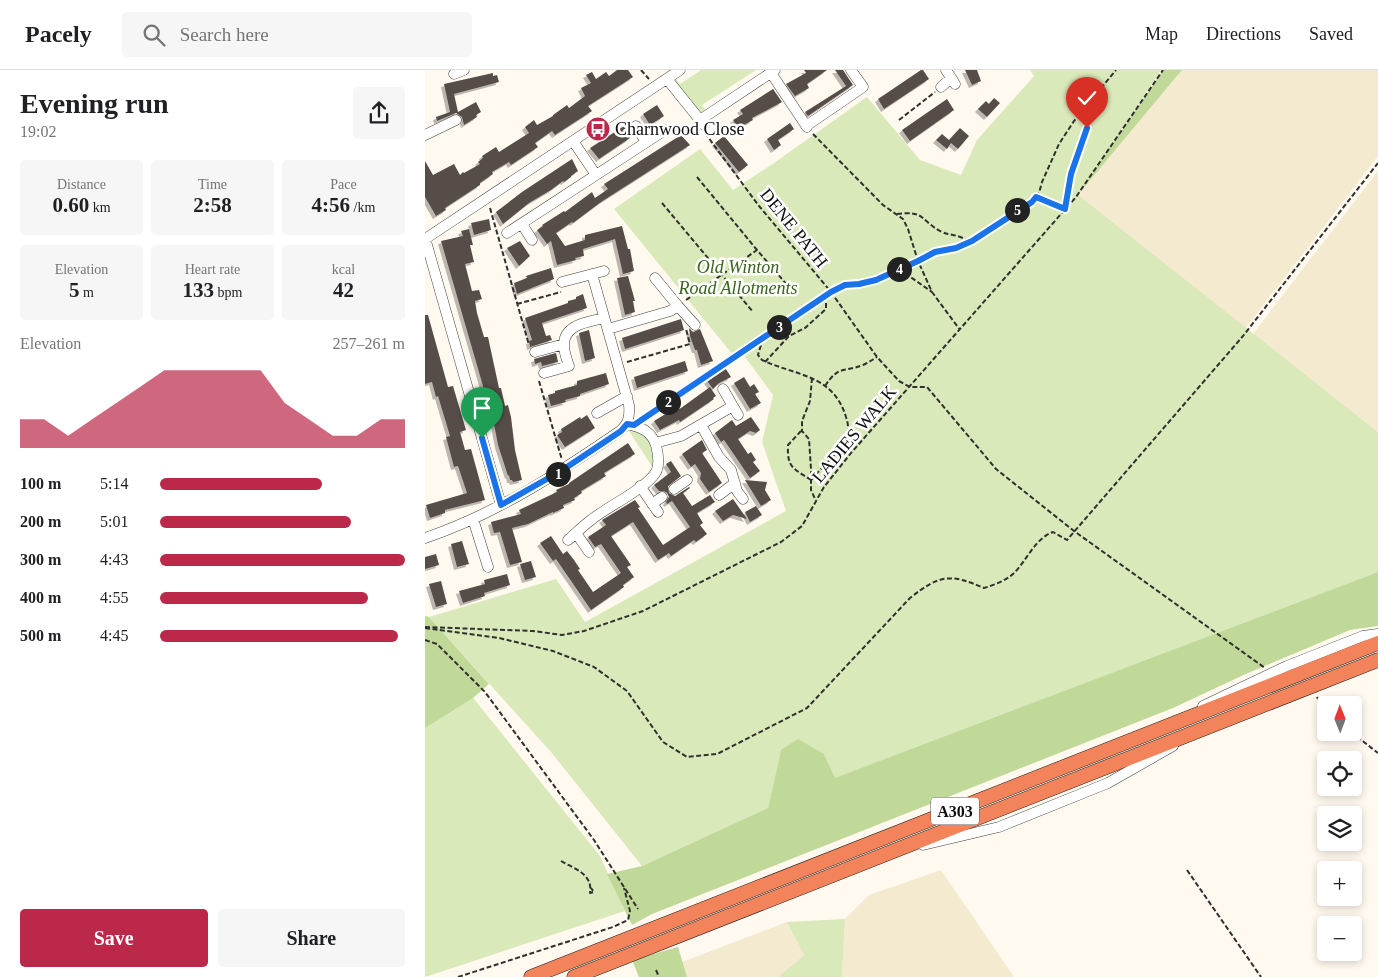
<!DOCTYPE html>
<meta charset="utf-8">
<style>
body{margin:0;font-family:"Times New Roman",serif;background:#f6f6f6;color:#202124;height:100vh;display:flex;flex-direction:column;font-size:19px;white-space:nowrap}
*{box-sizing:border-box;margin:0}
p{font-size:16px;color:#757577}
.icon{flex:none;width:28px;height:28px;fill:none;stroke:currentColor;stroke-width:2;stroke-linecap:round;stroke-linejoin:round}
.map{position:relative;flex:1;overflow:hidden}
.sheet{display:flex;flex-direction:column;background:#fff;width:425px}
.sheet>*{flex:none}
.needle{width:32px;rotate:359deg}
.tools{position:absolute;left:892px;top:626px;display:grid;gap:10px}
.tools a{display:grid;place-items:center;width:45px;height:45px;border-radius:5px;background:#fff;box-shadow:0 2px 8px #0003;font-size:25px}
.pin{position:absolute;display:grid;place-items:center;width:42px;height:42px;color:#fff;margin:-51px -21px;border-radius:50% 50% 50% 0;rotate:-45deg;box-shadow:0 0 5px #0007}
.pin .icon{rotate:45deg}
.km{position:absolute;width:25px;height:25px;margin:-12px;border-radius:50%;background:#222;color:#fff;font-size:14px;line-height:25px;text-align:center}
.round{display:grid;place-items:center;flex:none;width:52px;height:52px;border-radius:5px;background:#f6f6f6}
.overview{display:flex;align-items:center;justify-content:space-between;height:85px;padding:0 20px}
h1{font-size:28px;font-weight:600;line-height:38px}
.figures{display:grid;grid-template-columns:repeat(3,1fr);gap:8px;height:85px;padding:5px 20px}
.figures div{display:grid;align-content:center;border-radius:5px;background:#f6f6f6;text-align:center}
.figures b{font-size:21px;font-weight:600}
.figures small{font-size:14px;font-weight:400}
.figures p{font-size:14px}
.chart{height:140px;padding:10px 20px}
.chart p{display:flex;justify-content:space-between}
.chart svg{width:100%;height:90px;margin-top:5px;fill:#bc284a;opacity:.7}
.button{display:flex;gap:10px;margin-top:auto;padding:10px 20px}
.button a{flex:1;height:58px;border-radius:5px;background:#bc284a;color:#fff;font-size:20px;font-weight:600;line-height:58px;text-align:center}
.button a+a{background:#f6f6f6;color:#202124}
ul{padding:0 20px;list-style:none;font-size:16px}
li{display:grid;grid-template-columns:80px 60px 1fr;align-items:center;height:38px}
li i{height:12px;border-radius:6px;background:#bc284a}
header{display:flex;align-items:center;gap:30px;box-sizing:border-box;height:70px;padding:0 25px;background:#fff;border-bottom:1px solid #e0e0e0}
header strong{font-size:24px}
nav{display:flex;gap:28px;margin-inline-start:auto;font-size:18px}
.search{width:350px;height:45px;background:#f6f6f6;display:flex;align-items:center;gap:12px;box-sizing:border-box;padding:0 18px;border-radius:5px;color:#757577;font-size:19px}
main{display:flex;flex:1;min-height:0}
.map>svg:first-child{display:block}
.farmland{fill:#f4eacf}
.green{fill:#dae9b9}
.forest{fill:#c1d998}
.building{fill:#564d4a;filter:url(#shadow)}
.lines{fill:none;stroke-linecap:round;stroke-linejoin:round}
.minor-casing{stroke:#414141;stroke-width:11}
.highway-casing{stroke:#1f1f1f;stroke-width:15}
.path{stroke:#303030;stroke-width:2;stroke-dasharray:5 2.5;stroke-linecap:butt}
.minor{stroke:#fff;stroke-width:10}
.highway{stroke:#f2835a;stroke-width:14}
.route-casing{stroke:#fff;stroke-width:10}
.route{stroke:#1a73e8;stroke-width:6}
.labels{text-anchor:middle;stroke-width:5;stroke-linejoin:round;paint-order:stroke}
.shield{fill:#fff;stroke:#565656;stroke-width:1}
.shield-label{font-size:16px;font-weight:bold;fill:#0e0e0e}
.poi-label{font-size:18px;fill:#0e0e0e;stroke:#fff;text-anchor:start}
.street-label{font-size:18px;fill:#0e0e0e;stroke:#fff}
.park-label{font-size:18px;font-style:italic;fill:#3a641f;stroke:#fff}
</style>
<header>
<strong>Pacely</strong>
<div class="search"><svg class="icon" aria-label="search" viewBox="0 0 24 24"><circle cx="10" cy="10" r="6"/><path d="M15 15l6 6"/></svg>Search here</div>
<nav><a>Map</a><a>Directions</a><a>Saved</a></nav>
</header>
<main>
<section class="sheet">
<div class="overview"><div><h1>Evening run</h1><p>19:02</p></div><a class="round"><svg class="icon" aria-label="share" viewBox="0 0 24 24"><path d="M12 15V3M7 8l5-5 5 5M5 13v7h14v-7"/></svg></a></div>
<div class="figures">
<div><p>Distance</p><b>0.60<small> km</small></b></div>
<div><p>Time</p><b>2:58</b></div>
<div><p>Pace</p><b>4:56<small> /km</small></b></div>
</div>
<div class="figures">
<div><p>Elevation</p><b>5<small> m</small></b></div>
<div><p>Heart rate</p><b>133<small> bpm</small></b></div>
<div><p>kcal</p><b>42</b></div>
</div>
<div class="chart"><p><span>Elevation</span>257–261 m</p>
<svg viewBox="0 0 160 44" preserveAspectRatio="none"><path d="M0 44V30L10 30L20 38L30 30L40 22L50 14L60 6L70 6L80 6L90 6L100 6L110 22L120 30L130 38L140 38L150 30L160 30V44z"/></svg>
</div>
<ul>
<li><b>100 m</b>5:14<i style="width:66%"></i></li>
<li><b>200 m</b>5:01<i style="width:78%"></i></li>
<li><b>300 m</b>4:43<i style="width:100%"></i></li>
<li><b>400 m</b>4:55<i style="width:85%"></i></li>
<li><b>500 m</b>4:45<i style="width:97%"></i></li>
</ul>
<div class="button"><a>Save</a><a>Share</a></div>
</section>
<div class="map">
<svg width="953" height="907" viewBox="0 0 953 907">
<defs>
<filter id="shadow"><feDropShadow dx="-3" dy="3" stdDeviation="0" flood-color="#0004"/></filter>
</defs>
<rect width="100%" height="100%" fill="#fff9ef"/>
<path class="farmland" d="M757,0H953V86L821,258L651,127Z
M953,101V362L828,264Z
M516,800L589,907H417L420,849L444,825Z
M362,852L379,885L353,907H262L257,892Z"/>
<path class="green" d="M276,0H331L277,35L281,41L276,42L249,11L250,8L255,14Z
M605,0H736L653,125L953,362V502L410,709L399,684L356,680L343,738L217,796L126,682L4,547L131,509L160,552L361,441L337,372L348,325L315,280L308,285L189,139L275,79L308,120L349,93L442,27L495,90L536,105L552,70L609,6Z
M209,360C225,368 231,380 228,398L204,361Z
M0,571L5,574L175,786L200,841L0,907Z
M420,849L417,907H353L379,885L362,852Z"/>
<path class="forest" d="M738,0H757L651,127Z
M953,502V556L925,560L823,603L748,638L227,844L207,855L182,804L217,796L343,738L356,680L373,669L399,684L410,708Z
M0,546L4,547L64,614L48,628L0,658Z
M253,877L262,907H214L207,890Z"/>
<path class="building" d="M192,0H203L208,7L163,36L167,41L130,65L127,61L110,73L113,77L86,95L84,92L67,102L68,104L55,113V115L20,138L21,140L11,146L0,127V91L8,105L29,94L35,105L38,102L39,103L55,94L53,92L58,88L57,86L71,77L74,82L104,63L100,57L109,50L112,55L128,46V45L142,35L144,38L160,26L156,18L166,13L161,5L167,2L171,9L181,2L184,6Z
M379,0H402L382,14L384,18L370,26L361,14L381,3Z
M410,0H418L428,15L383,46L380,42L421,16Z
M496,0H498L504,9L459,39L453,29Z
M540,0H552L556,11L547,15Z
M68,3V6L72,5L74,12L29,24L33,42L51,32L56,42L51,45L52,47L39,55L37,47L31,43L12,51L11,47L25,42L19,14Z
M348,19L357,32L327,48L328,50L313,58L308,50L318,44L315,40Z
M569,28L575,33L562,47L553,39L561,31L564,34Z
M522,29L529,40L485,71L477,60Z
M232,35L239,46L225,55L218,44Z
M365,53L369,59L353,70L356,75L349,80L342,69Z
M199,56L205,68L174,89L165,78Z
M535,58L544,66L533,79L526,73L522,79L511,70L517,64L524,70Z
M256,65L265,75L176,132L148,153L147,152L131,163L140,176L160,170V165L197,156L203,179H205L209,201L198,204L190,169L158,179L159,186L150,188L151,190L132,195L126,171L122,174L112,160L118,156L117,155L139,141L140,142L167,122L170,128L183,119L179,114Z
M299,66L323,95L314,102L290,73Z
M147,89L153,101L146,106V107L139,112L138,111L126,120L104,133L78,154L71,142L97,122Z
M64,149L66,160L49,165L46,153Z
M44,159L48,175H45L49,192L40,194L47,221L54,220L57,229L50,231L52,243L59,267H63L74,318H76L80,336L83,335L86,347L90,380L97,410L88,412L87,410H85L84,405L83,406L73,375L69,354L16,171L38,166L36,161Z
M95,171L105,186L94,196L82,178Z
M126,198L129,209L92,224L89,213L102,208L101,206Z
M203,206L210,231H208L210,242L200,245L192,208Z
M158,224L162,238L117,253L121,266L125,265L127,270L105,277L104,271L107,270L100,248L143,233V231L151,229V227Z
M0,245H3L23,317L28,316L41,360L35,362L40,380L46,379L60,430L20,440V443L5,448L1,435L42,423L33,396L29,397L21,367L25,366L13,326L11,327L7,312L0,314Z
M256,249L259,260L200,279L197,268Z
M264,258L268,262L275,259L288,291L276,295L272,280H270L265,266Z
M164,260L170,288L160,291L154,263Z
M131,283L133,292L117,296L116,292L110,294L109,289Z
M260,291L263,301L212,318L209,307Z
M299,296L306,307L294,313L288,319L280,308Z
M181,303L184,314L155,324V326L140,330L141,332L126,336L123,325L130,323V321L152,315V311Z
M319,307L325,317L329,314L334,322L330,324L336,333L325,339L309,313Z
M285,317L291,326L288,328L289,329L255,352L254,350L235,360L229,351L247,340L248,342L256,338Z
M162,345L170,358L140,377L132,365L137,362L136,359L155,347L156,349Z
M326,347L335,360L331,363L325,361L313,369L323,384L326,382L331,390L328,392L335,401L325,408L299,370L296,372L290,363L307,350L311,356Z
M277,370L282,380L277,383L297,413L284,422L275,409L276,403L270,394L266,397L257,384Z
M203,373L210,384L179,403L181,406L156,421L157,423L149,428L150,430L138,435L139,438L128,443V442L103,454L87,458L97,492L85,495L75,462L69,463L66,452L96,444L94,440L132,422L131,420L144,414V413Z
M246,391L256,406L243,416L244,423L250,426L264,417L265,418L258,423L267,436L285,425L290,432L272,443L278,453L275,455L282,464L271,472L269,470L246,486L244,483L233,490L208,452L186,466L206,495L202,497L209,507L198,515L199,517L166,540L131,489L128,491L115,473L126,466L138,484L142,481L149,490L155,499L153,500L168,522L196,503L176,474L170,477L163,467L181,455L177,450L210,430L215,437L213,438L238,475L265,457L247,431L242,434L241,432L244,427L242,423L239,421H234L229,415L246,402L241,394Z
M320,410L342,412L340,420L346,430L336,436Z
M308,429L322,449L308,445L298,451L290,441Z
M331,436L337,445L325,452L320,442Z
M37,471L44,494L32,497L26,474Z
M11,484L14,495L0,499V487Z
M106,491L111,507L100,510L95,494Z
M82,504L85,515L59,523L60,526L38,533L34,521L60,514L59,510Z
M16,511L22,534L11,537L4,514Z"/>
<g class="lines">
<defs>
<path id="minor" d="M521,0L530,14
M346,3L382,57
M29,4L39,0
M242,9L279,55
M516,17L526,8
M275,50L350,0
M211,56L221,72
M381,56L438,17L426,0
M0,65L31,50
M148,71L171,105
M97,154L107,170
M82,163L240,60
M0,168L76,435
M0,169L255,0
M230,208L253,236
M137,212L179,201
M183,259L245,241L253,236L270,255
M110,282L139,274
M119,303L144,296C142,290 139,282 139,276C138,254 164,252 179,248
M298,319L313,345
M172,343L202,326
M276,355L294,387L306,400L312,421L318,429
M230,373L256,366L308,336
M215,416L233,442
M249,419L262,410
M294,425L310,413
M227,434L237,427
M48,449L63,497
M151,463L164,482
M0,468C71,444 134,403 195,361C204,354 205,345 204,335L167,204
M143,470C151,463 158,456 166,450C182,437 222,418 231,402C235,394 233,383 231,375C226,361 216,357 202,354
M778,636L862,596L938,566L953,564
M498,775L574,757L683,713L748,676"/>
<path id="highway" d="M106,907L953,573
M149,907L953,590"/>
</defs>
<use href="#minor" class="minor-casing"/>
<use href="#highway" class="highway-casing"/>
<path class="path" d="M216,0L224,9
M474,50L510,22
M280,63L334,136L406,222L452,287L474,311L485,317H502L571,399L649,461L840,598
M388,64L458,135L478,149L483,159L493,191L507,222L535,260
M272,107L332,180
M611,127L640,139L646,104L662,58L659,38
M237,133L328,242
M65,138L104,275
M472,144C501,140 495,151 517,162C521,164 524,164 528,165C534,166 540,169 546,171
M474,199L507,222
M261,230L332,180L363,216
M92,234L136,222
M338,268L333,285L337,290C371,306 408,304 421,347C424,356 424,363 419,372C410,386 396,398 386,410
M202,292L265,274L261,259
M340,292L364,266L380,258L401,239V232L399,227
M387,308L385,331L377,351V361L384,369L386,399V420L391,431
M114,311L137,390
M400,316C414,295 417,303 438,295C443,293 447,290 452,287
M217,350L406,222L420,215H434L451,210L493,191L510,182L531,177L547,171L607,131L614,123L617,112L634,74L649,51L691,0
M376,361L363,375C362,398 368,398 386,410
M0,557L108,561L137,565L159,561L218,541L356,472L377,456L399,417L426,383L651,127L738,0
M0,558L74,568L128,581L169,597L202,621L238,672L262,687L292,684L382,638L485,528C514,505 525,503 559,518C569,515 580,511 588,504C602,491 609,469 628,462L642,470L818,266L953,93
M0,570L12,574L60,622L169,770L213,839
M892,627L899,641L901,643
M926,662L953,683
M136,791C150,799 168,804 165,823L169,822L166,818
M762,800L836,907
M231,900L234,907
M33,907L188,857L203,850L205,841L199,818"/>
<use href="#minor" class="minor"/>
<use href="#highway" class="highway"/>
</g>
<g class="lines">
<defs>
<path id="route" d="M57,368L76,435L136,401L196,361L202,354L209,355L406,222L420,215L434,214L451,210L493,191L510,182L531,178L547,171L607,132L611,127L640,139L646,104L662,58"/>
</defs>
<use href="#route" class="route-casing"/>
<use href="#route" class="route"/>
</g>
<defs>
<symbol id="bus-disc" viewBox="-11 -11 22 22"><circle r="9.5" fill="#bc284a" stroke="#fff"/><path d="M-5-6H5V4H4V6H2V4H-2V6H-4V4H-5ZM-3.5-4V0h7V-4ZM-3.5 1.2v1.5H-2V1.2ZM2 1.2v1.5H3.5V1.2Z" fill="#fff"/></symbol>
</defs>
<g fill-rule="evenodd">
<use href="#bus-disc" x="159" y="45" width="28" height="28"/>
</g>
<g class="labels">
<rect class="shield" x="506" y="727.5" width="48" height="27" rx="4"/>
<g class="shield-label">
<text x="530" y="747">A303</text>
</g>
<g class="poi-label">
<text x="190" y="65">Charnwood Close</text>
</g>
<g class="street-label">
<text transform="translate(369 158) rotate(51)" y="6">DENE PATH</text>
<text transform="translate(429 364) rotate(-50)" y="6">LADIES WALK</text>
</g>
<g class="park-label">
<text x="313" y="203">Old Winton<tspan x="313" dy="21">Road Allotments</tspan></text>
</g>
</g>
</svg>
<div class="tools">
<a><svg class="needle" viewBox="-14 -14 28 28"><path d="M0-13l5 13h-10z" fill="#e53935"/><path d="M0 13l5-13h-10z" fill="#757577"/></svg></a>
<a><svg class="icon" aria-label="locate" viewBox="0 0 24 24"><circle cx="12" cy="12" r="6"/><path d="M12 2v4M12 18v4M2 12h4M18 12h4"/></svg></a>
<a><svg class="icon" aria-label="layers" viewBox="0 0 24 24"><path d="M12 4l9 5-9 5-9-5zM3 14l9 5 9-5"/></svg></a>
<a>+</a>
<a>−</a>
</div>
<div class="pin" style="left:57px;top:368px;background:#1e9e55"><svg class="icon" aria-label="arrive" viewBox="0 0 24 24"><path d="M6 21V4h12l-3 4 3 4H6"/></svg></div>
<div class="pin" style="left:662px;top:58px;background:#d93025"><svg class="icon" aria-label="check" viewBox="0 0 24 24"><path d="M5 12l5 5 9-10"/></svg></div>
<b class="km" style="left:133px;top:404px">1</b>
<b class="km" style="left:243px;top:332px">2</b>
<b class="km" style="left:354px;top:257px">3</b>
<b class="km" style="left:474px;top:199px">4</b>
<b class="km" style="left:592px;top:140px">5</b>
</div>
</main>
